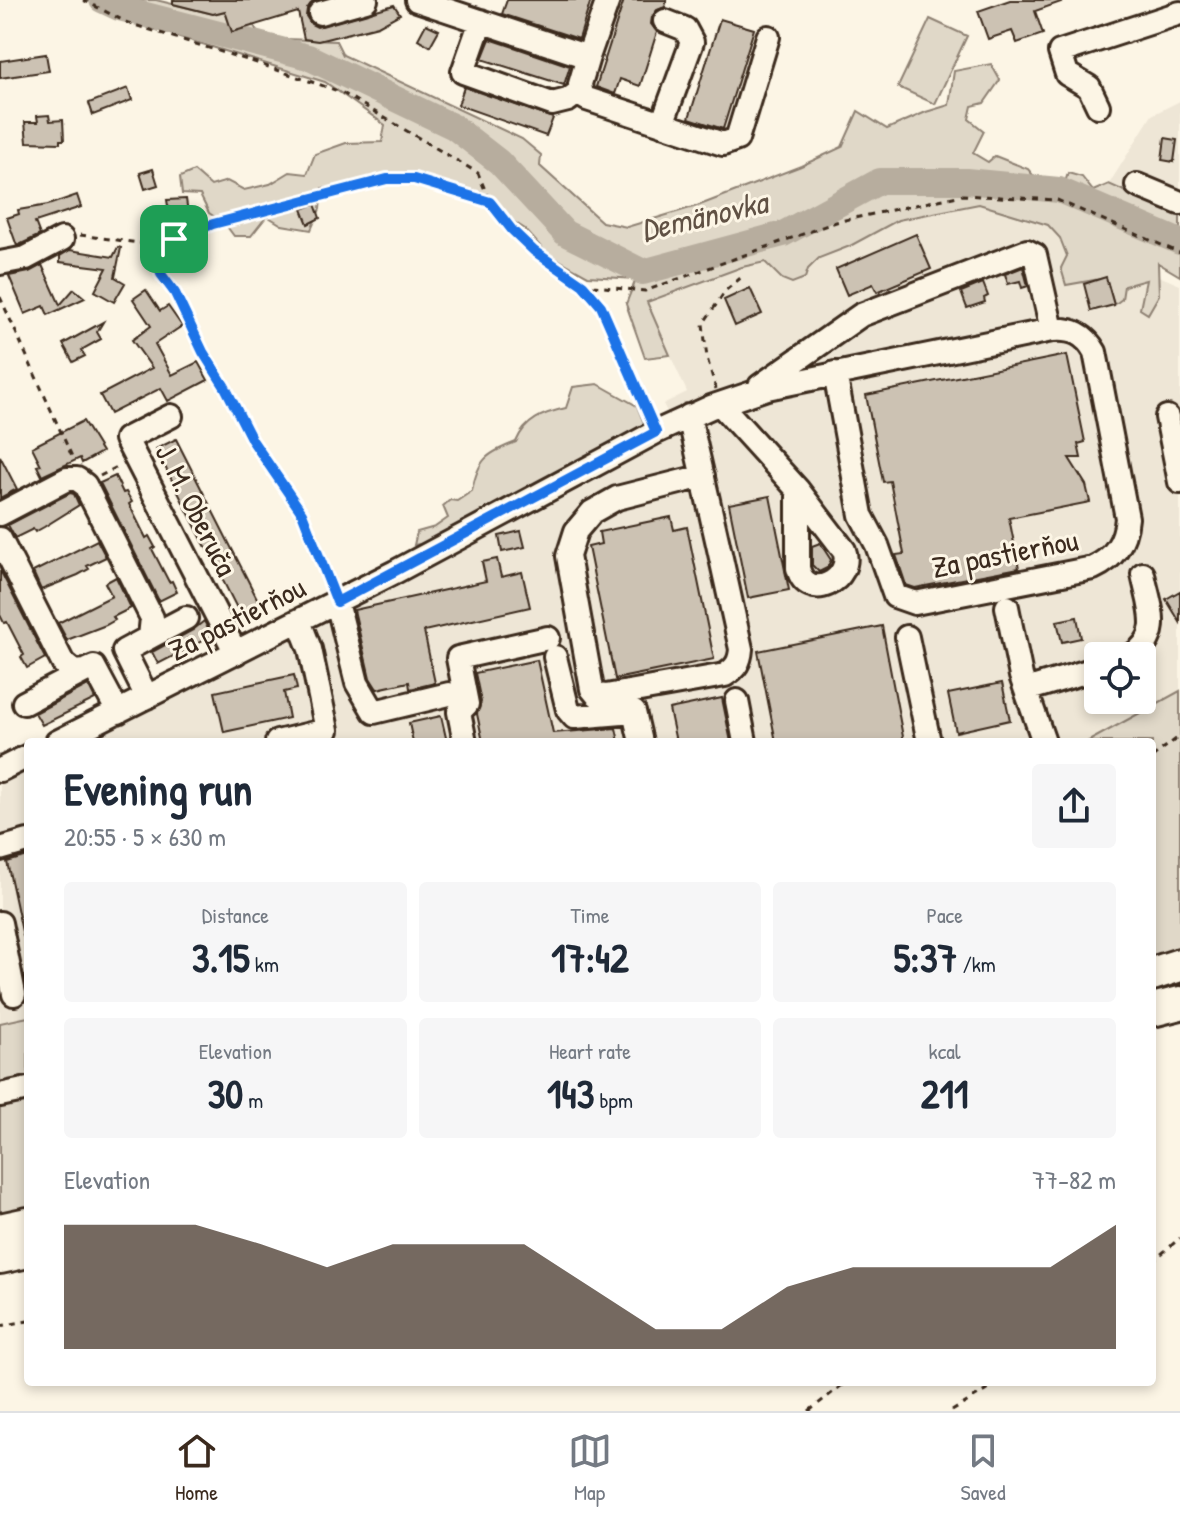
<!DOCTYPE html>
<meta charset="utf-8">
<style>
body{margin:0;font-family:"Patrick Hand",sans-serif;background:#f6f6f7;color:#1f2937;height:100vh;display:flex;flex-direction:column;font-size:30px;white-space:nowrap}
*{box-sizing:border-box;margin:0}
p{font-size:26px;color:#747a83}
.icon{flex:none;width:44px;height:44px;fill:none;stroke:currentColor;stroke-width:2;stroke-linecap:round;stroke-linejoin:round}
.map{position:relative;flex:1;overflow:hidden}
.side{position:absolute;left:24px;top:738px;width:1132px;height:648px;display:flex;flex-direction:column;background:#fff;border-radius:8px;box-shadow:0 4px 12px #0003}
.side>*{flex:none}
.fabs{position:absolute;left:1084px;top:642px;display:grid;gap:16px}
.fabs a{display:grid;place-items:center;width:72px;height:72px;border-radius:8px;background:#fff;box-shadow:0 4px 12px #0003;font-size:40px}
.pin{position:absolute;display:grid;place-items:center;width:68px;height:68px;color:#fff;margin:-34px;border-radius:16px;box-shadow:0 4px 12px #0006}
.round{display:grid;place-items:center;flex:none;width:84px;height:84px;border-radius:8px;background:#f6f6f7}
.headline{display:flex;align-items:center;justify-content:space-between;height:136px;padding:0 40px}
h1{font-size:44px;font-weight:700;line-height:60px}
.stats{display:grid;grid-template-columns:repeat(3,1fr);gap:12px;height:136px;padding:8px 40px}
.stats div{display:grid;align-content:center;border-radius:8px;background:#f6f6f7;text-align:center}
.stats b{font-size:40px;font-weight:700}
.stats small{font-size:22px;font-weight:400}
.stats p{font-size:22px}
.chart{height:224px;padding:16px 40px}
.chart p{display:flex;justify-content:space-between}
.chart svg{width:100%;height:144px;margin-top:8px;fill:#3b2a1e;opacity:.7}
.dock{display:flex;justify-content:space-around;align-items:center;height:112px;border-top:2px solid #e0e1e3;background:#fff;font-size:22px;color:#747a83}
.dock a{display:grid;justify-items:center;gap:4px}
.dock .selected{color:#3b2a1e}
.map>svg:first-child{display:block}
.built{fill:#eee6d6;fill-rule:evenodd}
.green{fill:#e0d8c8;stroke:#8e8173;stroke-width:2}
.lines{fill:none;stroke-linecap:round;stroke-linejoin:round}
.river{stroke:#b7ad9e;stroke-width:26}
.building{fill:#ccc2b3;stroke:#3b2a1e;stroke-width:2}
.minor-casing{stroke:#3b2a1e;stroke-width:28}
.highway-casing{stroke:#3b2a1e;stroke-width:38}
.path{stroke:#3b2a1e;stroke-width:3;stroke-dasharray:6 6;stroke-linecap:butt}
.minor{stroke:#fcf5e5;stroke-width:22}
.highway{stroke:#fcf5e5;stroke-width:32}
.route-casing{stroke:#fff;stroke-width:16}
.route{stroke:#1a73e8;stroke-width:10}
.labels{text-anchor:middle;stroke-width:6;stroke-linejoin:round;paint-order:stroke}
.street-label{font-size:30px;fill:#3b2a1e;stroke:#fcf5e5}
.water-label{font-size:32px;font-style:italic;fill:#605144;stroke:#fcf5e5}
</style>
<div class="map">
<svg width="1180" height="1411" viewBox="0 0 1180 1411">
<rect width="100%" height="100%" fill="#fcf5e5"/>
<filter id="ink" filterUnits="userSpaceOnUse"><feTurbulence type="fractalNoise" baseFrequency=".0125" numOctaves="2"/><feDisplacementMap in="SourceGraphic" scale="16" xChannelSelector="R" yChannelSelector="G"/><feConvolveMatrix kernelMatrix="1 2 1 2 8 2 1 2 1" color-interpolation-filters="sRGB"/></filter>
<g filter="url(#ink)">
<path class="built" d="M1180,101V216L1109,184L1152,115Z
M979,204L1104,242L1107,254L1180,285V691L1178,694L1087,742H72L677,431L663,404L687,392L646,302L837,232ZM1098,656H1142V700H1098Z
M28,764V1017L0,1023V778Z"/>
<path class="green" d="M98,0H156L213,14L225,11L232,32L254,25L260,38L336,41L343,55L522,139L541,155L540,166L602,222L627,227L700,205L801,166L842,147L858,111L887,129L926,112L949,105L954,71L991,64L1000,80L984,103L972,106L969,119L984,131L973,153L988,162L995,156L1028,169L1051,197L1060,198L1068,173L1082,177L1093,191L1109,184L1180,216V276L1158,263L1159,295L1148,314L1140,309L1146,280L1124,286L1122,299L1114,305L1106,278L1066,285L1061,268L1067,256L1060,238L1048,225L979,204L898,220L850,246L819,258L808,269L805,278L792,283L782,279L765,262L742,267L647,302L670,355L645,358L626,304L636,279L588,276L546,253L525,229L508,218L492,197L417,174L402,182L388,183L379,176L355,182L350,188H322L320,209L311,230L282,225L267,216L251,236H234L225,224L209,213L200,195L182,194L180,177L194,171L211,186L227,181L244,190L270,184L290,172L307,174L315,154L346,143L382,142L385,125L325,82L128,21L95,4Z
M930,19L967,36L935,104L898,87Z
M598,384L637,406L645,426L443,540L414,545L417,532L435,527L448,518L443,506L450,500L457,501L472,491C478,459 487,453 516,442C525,420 543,413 566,408L573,387Z
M1180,691V951L1152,960V742H1087Z
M28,1017V1213L0,1219V1023Z"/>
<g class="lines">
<path class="river" d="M102,0L119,8L308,57L454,127L499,162L565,233L643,272L783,234L880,181H966L1059,190L1180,242"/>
</g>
<path class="building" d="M173,0H315L307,9L306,16L311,24L317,27L394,5L400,14L378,26L318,41L304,39L298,12L232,32L225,11L213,14L173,4Z
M507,0H591L579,39L502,14Z
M624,0H667L665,7L657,10L652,17L651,24L657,32L640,86L620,79L615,94L596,87Z
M1010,0H1060L1061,2L1035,11L1043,34L1017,43L1012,31L988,39L978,11Z
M720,19L754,29L723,129L689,118Z
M426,24L439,30L430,46L418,39Z
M490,39L570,66L564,85L482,59Z
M46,54L49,71L0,78V61Z
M464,87L553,118L546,136L458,105Z
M128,88L132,100L93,115L89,103Z
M49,115L50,121L63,120L64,140H60V143L27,142L25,122H38L37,116Z
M1165,138L1177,140L1174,162L1162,160Z
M153,169L158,185L145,189L140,173Z
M77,195L81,207L35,222L40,235L17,246L7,218L19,214L18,210L48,205Z
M186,199L190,227L172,230L167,200Z
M315,204L320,218L308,224L302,209Z
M916,234L931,269L877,292L873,284L847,295L836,269Z
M118,247L121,248L115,277L125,283L114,302L95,291L107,268L60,262V256L70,250L113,257Z
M42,265L60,305L74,289L85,298L48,315L44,306L25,314L9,276L29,272Z
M1023,267L1028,286L1022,288L1020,281L1008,284L1005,274Z
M1106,277L1114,305L1091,311L1084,284Z
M983,283L988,296L984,298L985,302L967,308L961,292Z
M750,288L762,314L735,326L724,300Z
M146,290L160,311L168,306L182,326L155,344L172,375L198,362L208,380L168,401L161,388L110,414L100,395L152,368L132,340L151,326L133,299Z
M103,322L97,332L101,339L81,350L85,356L73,362L63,344Z
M1067,355L1085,442L1078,444L1081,458H1069L1086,485L1090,502L1009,518L1019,568L915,588L906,585L896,555L904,554L890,481L883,482L866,395Z
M83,421L102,452L82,463L80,458L42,476L37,466L41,465L32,447Z
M176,439L264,612L244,622L156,449Z
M0,456L17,489L0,498Z
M115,476L123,493L126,492L132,502L129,504L146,538L149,536L155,547L152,549L169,582L172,581L177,592L159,601L100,483Z
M70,493L74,494L79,505L44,527L35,532L33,529L15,538L8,525Z
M770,496L789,590L748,598L729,504Z
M671,517L674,530L687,527L714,659L615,679L588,547L601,544L599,532Z
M521,531L525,547L502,552L499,536Z
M97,540L106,557L87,566L89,569L78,575L41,590L33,572Z
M820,543L831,560L827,568L819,572L812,565V546Z
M497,559L501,577L522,572L530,607L424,631L435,683L410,689L409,682L377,689L370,678L354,610L486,581L482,562Z
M0,570L45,658L27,668L21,657L24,655L7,622L4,623L0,615Z
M116,577L131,608L113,617L115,620L106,625L67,640L58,623L112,596L105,583Z
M1180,591V622L1166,599Z
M1077,617L1081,638L1062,642L1057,621Z
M204,621L212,636L158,664L152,652L193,630Z
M882,626L904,742H776L758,651Z
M537,660L553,733L616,728L619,742H483L477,714L481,702L475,673Z
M294,675L297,689L284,692L289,718L224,732L215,692Z
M1002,683L1010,720L956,732L948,694Z
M88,685L95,699L42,725L35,713Z
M722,698L731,742H676L669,709Z
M441,716L447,742H413L409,723Z
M28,856V935L23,936L7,862Z"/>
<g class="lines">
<defs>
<path id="minor" d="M417,0L588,57L580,84L582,96L587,99L723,144L737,139L768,37
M320,13L366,0
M481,21L463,72L552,104L568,100L580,91
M588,57L608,0
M1098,106L1089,87L1067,74L1060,52L1180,13
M662,124L692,42L685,29L665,21
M1137,185L1180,203
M0,263L26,258L62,239
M760,386L861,315L1027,251L1035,255L1052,330
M720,404L798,490L844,550C855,579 807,605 798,568V490
M171,416L126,439L236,653
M689,416C707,494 724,571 741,649C740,662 736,668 725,675L606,696L597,695L592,689L568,556L576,531L592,512L617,498L703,476
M1167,417L1180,482
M0,514L67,479H77L85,485L152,618L150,637L124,651L147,697
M0,539L63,663L74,672L85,671L94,667L118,712
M337,602L357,683L374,712L449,694
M1007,607L1021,676L1044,742
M150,637L186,618
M907,637L929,742
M1131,656C1165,636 1149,606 1143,574
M555,657L568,710L574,717L634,712L641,742
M1026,690L1098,668
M737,701L745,742
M24,703L85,671
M57,742L395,572L656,432L711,407L767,388L1052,330C1072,328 1085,334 1095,352L1127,518C1125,541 1115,558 1093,568L915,603L895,596L877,545L861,515L835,373
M277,742L327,730L310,649L299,621
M465,742L459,712L467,704L458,658L548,638
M0,770L28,756
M0,849L28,841
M0,923L14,994
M0,1095L28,1089"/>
<path id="highway" d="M1152,974L1180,965
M1152,1010L1180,1003
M0,1230L28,1224
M0,1257L28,1251"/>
</defs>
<use href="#minor" class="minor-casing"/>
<use href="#highway" class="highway-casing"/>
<path class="path" d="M83,0L128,23L257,63L341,92L478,173L490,202L512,230L534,251L583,285L645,291L836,222L962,195L1057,200L1180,253
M80,235L161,246L213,224L387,179H414L490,202
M161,246L159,264L161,274L175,293L203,352L252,440L302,513L331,585
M583,285L601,306L649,417
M0,297L74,461
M716,389L707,358L703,324L726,290L743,276
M100,476L121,465
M1152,757L1180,736
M1152,1262L1180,1238
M0,1326L28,1321
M809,1411L846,1382
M952,1411L1000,1382"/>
<use href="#minor" class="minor"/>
<use href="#highway" class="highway"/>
</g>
</g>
<g class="lines" filter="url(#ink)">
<defs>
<path id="route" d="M387,179H414L490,202L512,230L534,251L583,285L601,306L656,432L337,602L302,513L252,440L225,387L203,352L175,293L161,274L159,264L161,246L213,224Z"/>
</defs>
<use href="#route" class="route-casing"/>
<use href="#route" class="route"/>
</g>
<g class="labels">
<g class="street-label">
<text transform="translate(196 510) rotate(63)" y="10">J. M. Oberuča</text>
<text transform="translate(1005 554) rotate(-11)" y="10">Za pastierňou</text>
<text transform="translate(237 619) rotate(-27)" y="10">Za pastierňou</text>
</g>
<g class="water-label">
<text transform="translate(704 216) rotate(-13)" y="11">Demänovka</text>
</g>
</g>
</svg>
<div class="fabs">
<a><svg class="icon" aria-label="locate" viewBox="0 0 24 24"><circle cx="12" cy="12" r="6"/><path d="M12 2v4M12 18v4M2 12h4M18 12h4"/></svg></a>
</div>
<div class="pin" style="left:174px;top:239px;background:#1e9e55"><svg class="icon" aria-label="arrive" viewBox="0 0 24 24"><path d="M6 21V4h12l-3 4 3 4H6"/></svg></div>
<section class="side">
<div class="headline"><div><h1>Evening run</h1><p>20:55 · 5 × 630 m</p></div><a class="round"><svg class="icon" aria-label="share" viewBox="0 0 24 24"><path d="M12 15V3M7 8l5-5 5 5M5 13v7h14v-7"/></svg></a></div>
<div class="stats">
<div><p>Distance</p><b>3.15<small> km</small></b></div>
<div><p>Time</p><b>17:42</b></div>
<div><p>Pace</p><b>5:37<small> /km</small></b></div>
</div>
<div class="stats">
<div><p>Elevation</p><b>30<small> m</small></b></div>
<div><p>Heart rate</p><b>143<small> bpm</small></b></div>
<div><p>kcal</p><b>211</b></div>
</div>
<div class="chart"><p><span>Elevation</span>77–82 m</p>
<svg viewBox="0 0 160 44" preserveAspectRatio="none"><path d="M0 44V6L10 6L20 6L30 12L40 19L50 12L60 12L70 12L80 25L90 38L100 38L110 25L120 19L130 19L140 19L150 19L160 6V44z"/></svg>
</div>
</section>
</div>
<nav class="dock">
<a class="selected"><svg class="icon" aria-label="home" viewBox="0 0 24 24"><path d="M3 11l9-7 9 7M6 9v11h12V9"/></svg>Home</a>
<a><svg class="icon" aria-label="map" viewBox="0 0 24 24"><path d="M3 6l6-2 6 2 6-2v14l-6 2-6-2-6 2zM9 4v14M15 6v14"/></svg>Map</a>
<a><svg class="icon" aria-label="saved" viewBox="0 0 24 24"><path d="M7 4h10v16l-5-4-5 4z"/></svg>Saved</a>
</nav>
